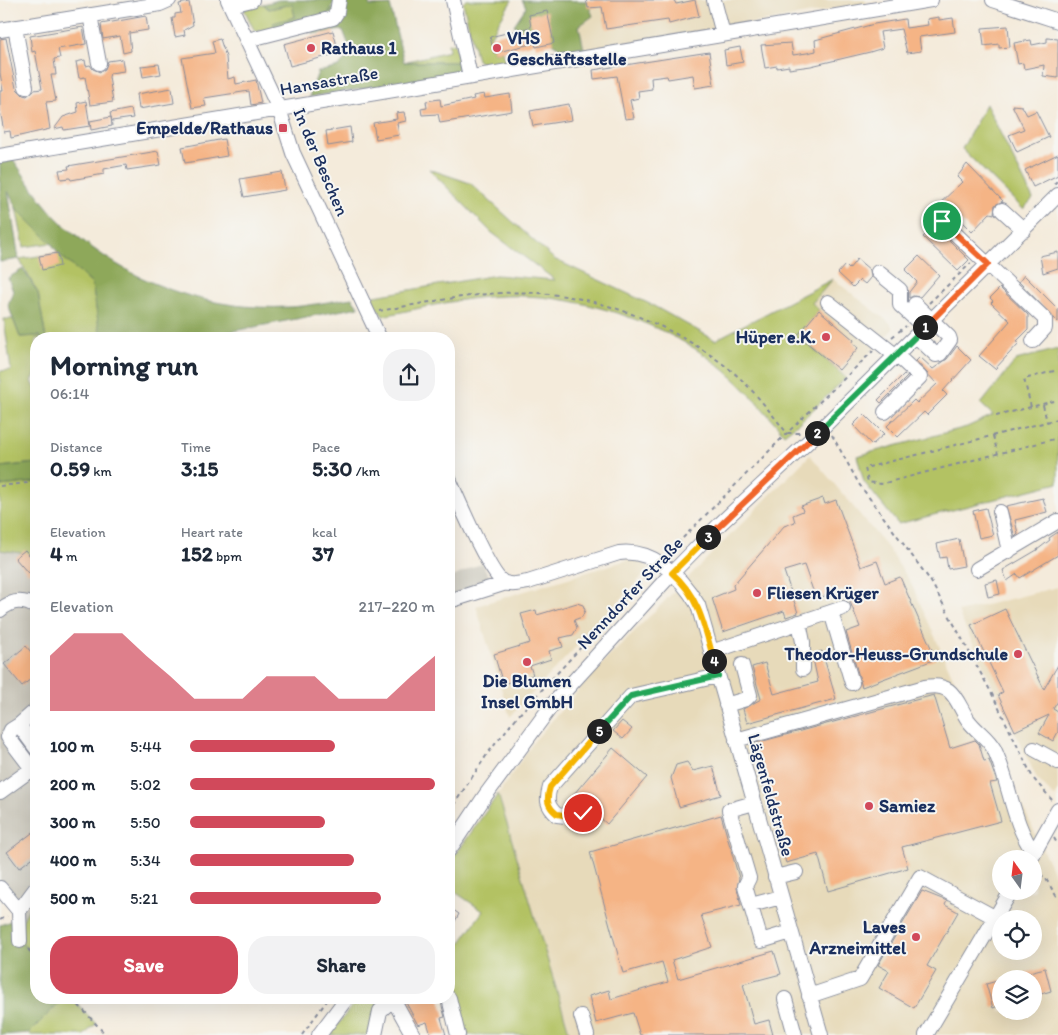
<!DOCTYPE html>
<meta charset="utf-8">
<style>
body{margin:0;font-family:Itim,sans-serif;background:#f2f2f3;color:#1f2937;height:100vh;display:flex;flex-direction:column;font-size:19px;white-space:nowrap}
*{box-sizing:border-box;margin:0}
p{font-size:16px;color:#747a83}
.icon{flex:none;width:28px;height:28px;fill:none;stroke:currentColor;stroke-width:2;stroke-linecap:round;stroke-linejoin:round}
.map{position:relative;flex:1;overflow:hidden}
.drawer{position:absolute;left:30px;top:332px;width:425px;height:672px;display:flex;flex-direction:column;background:#fff;border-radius:20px;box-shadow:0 5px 20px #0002}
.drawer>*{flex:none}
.needle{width:32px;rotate:346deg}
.tools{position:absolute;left:992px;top:850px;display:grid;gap:10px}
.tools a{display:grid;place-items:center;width:50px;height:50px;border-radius:50%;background:#fff;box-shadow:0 5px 20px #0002;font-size:25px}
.pin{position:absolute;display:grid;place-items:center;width:42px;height:42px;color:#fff;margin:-21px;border:2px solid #fff;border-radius:50%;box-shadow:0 1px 5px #0007}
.km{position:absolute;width:25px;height:25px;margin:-12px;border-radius:50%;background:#222;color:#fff;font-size:14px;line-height:25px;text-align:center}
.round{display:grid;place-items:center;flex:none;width:52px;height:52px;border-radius:20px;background:#f2f2f3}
.headline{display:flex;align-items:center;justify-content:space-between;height:85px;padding:0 20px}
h1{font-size:28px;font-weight:700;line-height:38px}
.stats{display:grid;grid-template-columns:repeat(3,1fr);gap:8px;height:85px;padding:5px 20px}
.stats div{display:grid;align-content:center}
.stats b{font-size:21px;font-weight:700}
.stats small{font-size:14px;font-weight:400}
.stats p{font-size:14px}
.chart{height:140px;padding:10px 20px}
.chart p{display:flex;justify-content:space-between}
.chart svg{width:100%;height:90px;margin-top:5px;fill:#d1495b;opacity:.7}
.button{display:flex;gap:10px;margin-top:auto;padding:10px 20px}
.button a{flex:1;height:58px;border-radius:20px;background:#d1495b;color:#fff;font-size:20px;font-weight:700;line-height:58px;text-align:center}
.button a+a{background:#f2f2f3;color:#1f2937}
ul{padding:0 20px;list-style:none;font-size:16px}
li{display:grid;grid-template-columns:80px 60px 1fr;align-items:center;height:38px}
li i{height:12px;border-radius:6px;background:#d1495b}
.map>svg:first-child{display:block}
.built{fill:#e7daba;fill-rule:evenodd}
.industrial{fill:#c8c4b8}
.green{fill:#b3c264;stroke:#677861}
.forest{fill:#8ea85a;stroke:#546c5c}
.building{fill:#f5b485}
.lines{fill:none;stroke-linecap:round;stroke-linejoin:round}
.minor-casing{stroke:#888d9c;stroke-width:16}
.path{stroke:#888d9c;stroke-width:2;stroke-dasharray:4 4;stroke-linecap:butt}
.minor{stroke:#fff;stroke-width:14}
.split-1-casing{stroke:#fff;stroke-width:10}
.split-2-casing{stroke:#fff;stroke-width:10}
.split-3-casing{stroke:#fff;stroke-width:10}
.split-4-casing{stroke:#fff;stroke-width:10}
.split-5-casing{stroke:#fff;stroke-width:10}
.split-6-casing{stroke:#fff;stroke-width:10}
.split-1{stroke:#f0652b;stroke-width:6}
.split-2{stroke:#22a559;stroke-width:6}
.split-3{stroke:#f0652b;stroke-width:6}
.split-4{stroke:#f5b400;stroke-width:6}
.split-5{stroke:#22a559;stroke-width:6}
.split-6{stroke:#f5b400;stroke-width:6}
.poi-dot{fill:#d1495b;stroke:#f6f6f2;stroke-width:2}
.labels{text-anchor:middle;stroke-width:4;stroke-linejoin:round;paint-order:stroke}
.poi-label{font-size:18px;font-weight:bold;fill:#1b2f5e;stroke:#f6f6f2;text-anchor:start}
.street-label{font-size:18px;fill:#1b2f5e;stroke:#f6f6f2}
</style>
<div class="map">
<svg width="1058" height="1035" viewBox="0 0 1058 1035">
<rect width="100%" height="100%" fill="#f6f6f2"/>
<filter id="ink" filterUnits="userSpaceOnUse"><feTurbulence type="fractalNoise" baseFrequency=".02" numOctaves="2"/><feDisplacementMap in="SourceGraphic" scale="10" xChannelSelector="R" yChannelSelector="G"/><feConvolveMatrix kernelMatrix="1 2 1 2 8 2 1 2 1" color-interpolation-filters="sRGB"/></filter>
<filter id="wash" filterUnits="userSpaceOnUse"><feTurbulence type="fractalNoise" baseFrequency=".0096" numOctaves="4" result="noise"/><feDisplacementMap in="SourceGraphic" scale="20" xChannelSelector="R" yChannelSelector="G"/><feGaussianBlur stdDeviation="1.12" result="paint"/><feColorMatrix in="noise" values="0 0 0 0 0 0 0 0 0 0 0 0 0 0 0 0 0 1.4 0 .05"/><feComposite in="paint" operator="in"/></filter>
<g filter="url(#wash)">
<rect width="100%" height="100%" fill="#f4ebdb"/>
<path class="built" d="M552,0H865L866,4L566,55Z
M833,279L890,323L893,329L846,378L798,335L818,310L811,303Z
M810,455L887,547L911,583L973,722L991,739L1058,882V1035H570L498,794L535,740L598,668ZM1001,859H1034V891H1001ZM1001,919H1034V951H1001ZM1001,979H1034V1011H1001Z
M631,559L639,560L650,568L510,717L476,606Z
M1058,587V792L1055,797L1037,779L958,612Z"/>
<path class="industrial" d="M36,482V958L19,911L0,888V486Z
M482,563L492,582L449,596V579Z"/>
<path class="green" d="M466,0H512L490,37L494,53L502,51L505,64L486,66L477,60L463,3Z
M263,4L269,9L293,4L295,17L274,23L276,28L255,32L244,9Z
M455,43L458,62H404L449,51L448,44Z
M986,104L1033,199L1023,209L962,149Z
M429,169L470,183L554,259L652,305L715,340L833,279L812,303L819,310L798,335L846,378L801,421L784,434C761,406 736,377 706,356C651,318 571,293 503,296C463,297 422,308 383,316L369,297L496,275L555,280L491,232Z
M16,208L51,243L24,247Z
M58,253L92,284L101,339H46L38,293L19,259Z
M4,319H13L20,337L40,336L41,339H36V373L32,381L36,390V463L0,467V371L11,370Z
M1058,349V483L898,524L864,482L857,456L967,427L993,415L981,404L1016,360Z
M36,482V555L0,550V486Z
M498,794L570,1035H462L449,988V959L483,911L449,888V864Z
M36,896V958L20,941L22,921Z
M63,999H73L96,1024L84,1035H31L29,1033Z
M357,999H380L371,1035H330Z"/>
<path class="forest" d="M279,0H335L329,14L276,28L273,23L295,17L292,4L269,9L263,4Z
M342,0H368L370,6L390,5L404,62H458V74L309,97L318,72L339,67L351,51L343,30L313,34V27Z
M522,0L587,1L593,16L579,26L585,54L571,55L532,31L521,30L514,25L526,7Z
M13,159C25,177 38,197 53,214C61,223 71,231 81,239C140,287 213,311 289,307C310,306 331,301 352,298L359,307L192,339H101L92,284L58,253L51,243L16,208L8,191L19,259L0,262V161Z
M23,269L38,293L46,339H41L40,336L20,337L8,305L13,291L8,278Z
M36,463V482L0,486V467Z
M13,920L20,941L36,958V999H63L29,1033L0,1035V925Z"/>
<g id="blocks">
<path class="building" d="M586,0H674L676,4L695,0L699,16L669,24L668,20L606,29L602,7L588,8Z
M189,2L193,25L184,30L185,35L175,37L172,18H175V14L181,13L179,4Z
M547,11L554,43L536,47L535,43L494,53L490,37L531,27L529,15Z
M146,16L148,30L129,33L131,51L123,53L120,36L103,39L101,24Z
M939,17V20L953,18L955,32L919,37L921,51L907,53L901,29L880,32L883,48L870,52L811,66L789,69V66L777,68V66L765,68L761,45L791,43L793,55L807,53L816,51L815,40L874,24L905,19L906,28L928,25L927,19Z
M1008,26L1010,47L999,48V44L984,46L982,28Z
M83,27L86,44L58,49L60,58L54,59L56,75H51L56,101L46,102L50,129L11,138L10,131L4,132L0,110V91H3L0,73V39L6,38L16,88L23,95L27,96L34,90L42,89L35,51L32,52L30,36Z
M333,31L339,53L290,66L284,44Z
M1047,38L1058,39V78L1043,76L1044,65L1024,69L1023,63L1018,64L1014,43L1031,40L1032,45L1047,42Z
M220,39L226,57L228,79L235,77L236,84L256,80L261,103L251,105L249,91L204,98L206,106L192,108L182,58L215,53L212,41Z
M740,47L743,62L726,65L724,50Z
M709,52L714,85L695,88L693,75L668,79L667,76L651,78L652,89L638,91L639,98L630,100L634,118L625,119L617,76L594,79L593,70Z
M122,59L124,71L110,73L109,77L113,102L90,105L85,77L79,78L76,62L85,60L86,66L90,65L93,69L100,72L105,69L108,61Z
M159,64L161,74L143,77L141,66Z
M172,88L174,103L139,109L137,94Z
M484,94L485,98L510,94L512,111L440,123L438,114L422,115L421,109L427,108L426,101L440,99L441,106L474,99L473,96Z
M86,101L90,126L64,130L63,127L54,129L63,117L78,112L77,103Z
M569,104L572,120L533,126L530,111Z
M1012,105L1022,106L1027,115L1036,111L1049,137L1017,152L1009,135L1024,129Z
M131,109L133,118L112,121L110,113Z
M404,112L406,121L397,123L399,135L376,139L373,123L397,119L396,113Z
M111,117L112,126L91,130L90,121Z
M350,127L352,142L328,146L326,131Z
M224,139L227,156L185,163L182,147Z
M158,151L161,165L127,170L126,165L104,169V174L71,180L70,178L61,179L59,170L69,169L68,166Z
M1058,154V175L1033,187L1025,170Z
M967,164L1003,201L995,205L994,214L990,213L972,232L948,208L934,218L929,214L962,182L957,177Z
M282,172L285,190L244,197L240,179Z
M935,226L969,260L958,271L923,237Z
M1058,252V268L1043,273L1040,256Z
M58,253L60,266L42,270L39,256Z
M919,256L939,275L920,297L913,296L909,298V292L917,282L905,270Z
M857,259L870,270L871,277L865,284L860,280L853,287L838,273L845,265L849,269Z
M1024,275L1058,309V322L1019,282Z
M1000,288L1028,315V330L1016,342L1019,343L995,369L979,356L1010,321L991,303L993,301L990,298Z
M819,310L854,340L853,342L858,348L839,370L798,335Z
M957,346L971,360L943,391L947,395L927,415L924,412L898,437L887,426L914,400L917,403L937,384L916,361L920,357L933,369L947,359Z
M904,374L907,377L881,403L878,400Z
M864,414L884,434L872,445L853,425Z
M823,498L825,504L836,500L861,567L877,561L885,583L900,577L936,659L862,687L846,632L860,627L845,589L816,599L804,565L784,571L798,613L786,617L784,611L723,632L712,598L734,589L733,585L784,526L795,522L793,515L803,511L801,506Z
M1043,498L1047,512L1015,520L1018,534L1015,537L1006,506Z
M986,508L993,535L979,538L973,511Z
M1058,532V555L1020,578L1017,574L1007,581L1003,570L1037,550L1050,540L1049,538Z
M959,539L964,566L948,569L946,557L940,558L937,544Z
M25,550L36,563V566L28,573L15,558Z
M997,580L1000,594L988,597L985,583Z
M577,603L583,605L585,610L582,617L574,620L577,628L573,635L560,638L563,647L549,651L551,659L530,666L533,675L503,684L494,654L530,643L521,614L536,610L537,615Z
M1005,609L1044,689L1058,665V701L1053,709L1058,712V732L1053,741L1039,733L1049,715L1015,731L998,695L1003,692L971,625Z
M26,646L36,658V675L22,686L4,664Z
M822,651L836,699L747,723L743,709L761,699L752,667L765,663L774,694L818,682L812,654Z
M934,695L950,748L975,740L979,744L984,761L989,760L997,782L990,783L1001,821L902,847L908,868L828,891L818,854L786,863L752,744Z
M622,721L632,729L623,739L613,731Z
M613,748L647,777L607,824L597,815L599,810L595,803L590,801L583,804L573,795Z
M687,762L693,771L713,766L721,795L679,807L671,778L676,765Z
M721,815L739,878L737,888L741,905L701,915L712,947L672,960L678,979L774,951L781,974L743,984L754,1024L769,1020L773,1035H640L633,1013L596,1023L589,996L609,990L611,999L668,982L662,962L623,973L590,852Z
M36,830V855L19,868L7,852Z
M922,891L947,901L945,905L958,912L927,966L936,971L914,1008L879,988L889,971L878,965Z
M449,907L459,914L449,932Z
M1045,968L1051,991L1034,996V979H1014L1013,976Z
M1001,980V1005L993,1008L986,984Z
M404,999H440L445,1017L441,1018L446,1035H431L427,1022L418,1025Z"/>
</g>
</g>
<g filter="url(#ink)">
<use href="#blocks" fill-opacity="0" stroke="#888d9c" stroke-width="1"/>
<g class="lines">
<defs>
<path id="minor" d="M228,0L279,109L293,153L380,339
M453,0L470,76
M714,0L723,34
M993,0L1058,21
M231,5L252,0
M90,15L99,63
M15,27L26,87
M0,30L160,4L169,0
M247,40L333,18L337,12L339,0
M0,156L931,0
M1002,210L1024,230
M942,221L1045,319V328L1033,341
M878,272L900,290V305L924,327
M828,302L904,362L920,377L885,412
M915,304L949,337L950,340L940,354L936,355L916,336
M449,479C457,497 491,578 505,583C513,586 521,583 528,582L619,553C654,549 680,576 698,605L821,1035
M1000,512L1009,551
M977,569L1058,521
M449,601L506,583
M0,610C12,600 23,599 36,607
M831,612L852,683
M799,622L803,642V669
M711,652L843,608
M726,705L746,699L750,695L742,665
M36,710L19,725L36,748
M19,725L11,730L8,737L36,774
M736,740L925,687C954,682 955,700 968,720C976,731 987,737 994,749C1010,782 1012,823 1034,853
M1034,749L1058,762
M0,792L32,769
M754,803L729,810L749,878L745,886L747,893L761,941L791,932
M590,810L575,817L557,815C547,806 546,800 550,787L631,696L718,676
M449,850L485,796L552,705L672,573L720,524L810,440L1058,195
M1031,858L1058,810
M775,877L796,872
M0,888L19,911
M751,905L781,897
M20,941L19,911L36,888
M809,996L860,979L920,877L996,918
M449,998L458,1035
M393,999L413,1035
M785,999L795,1035
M581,1016L587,1035
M319,1035L346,999
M375,1035L380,1011L393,999
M926,1035L1011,891"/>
</defs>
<use href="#minor" class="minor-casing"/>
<path class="path" d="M1054,184L1058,180
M929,303L971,263
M379,311C431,302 485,290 537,293C605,297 676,327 728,368C751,386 769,411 787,433H800
M892,337L906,326
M1043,405L1047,422
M1031,407L1024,379L1058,370
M996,416L1058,400
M1058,419L865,468L868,482L881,484L1058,438
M832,435L859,484L930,580L991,692L1033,778L1052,800
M993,436L998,454
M0,486L36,482
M666,555L787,433L873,351
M449,812L488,753L516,718L651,571
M1054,838L1058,845
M1034,869L1046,879L1058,899
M0,920L7,916
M28,949L36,958
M73,999L106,1035
M302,1035L328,999"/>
<use href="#minor" class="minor"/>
</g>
</g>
<g class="lines" filter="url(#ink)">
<defs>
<path id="split-1" d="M925,327L988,264L942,221"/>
<path id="split-2" d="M817,433L925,327"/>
<path id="split-3" d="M708,537L817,433"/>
<path id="split-4" d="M708,537L672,573C699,596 705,628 714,661"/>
<path id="split-5" d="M599,731L631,696L718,676L714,661"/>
<path id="split-6" d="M583,813L575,817L557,814C547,806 546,800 550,787L599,731"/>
</defs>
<use href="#split-1" class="split-1-casing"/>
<use href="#split-2" class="split-2-casing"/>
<use href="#split-3" class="split-3-casing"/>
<use href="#split-4" class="split-4-casing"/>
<use href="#split-5" class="split-5-casing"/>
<use href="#split-6" class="split-6-casing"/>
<use href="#split-1" class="split-1"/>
<use href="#split-2" class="split-2"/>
<use href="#split-3" class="split-3"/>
<use href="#split-4" class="split-4"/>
<use href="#split-5" class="split-5"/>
<use href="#split-6" class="split-6"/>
</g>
<g class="poi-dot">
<circle cx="311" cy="48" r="5"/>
<circle cx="497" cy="48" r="5"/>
<rect x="278" y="123" width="10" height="10" rx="2.5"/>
<circle cx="826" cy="337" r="5"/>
<circle cx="757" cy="593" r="5"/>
<circle cx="1018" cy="654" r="5"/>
<circle cx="527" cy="662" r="5"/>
<circle cx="869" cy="806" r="5"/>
<circle cx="916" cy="937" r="5"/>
</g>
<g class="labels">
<g class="poi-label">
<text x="507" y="44">VHS<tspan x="507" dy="21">Geschäftsstelle</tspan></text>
<text x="321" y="54">Rathaus 1</text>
<text x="273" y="134" text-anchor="end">Empelde/Rathaus</text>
<text x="816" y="343" text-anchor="end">Hüper e.K.</text>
<text x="767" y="599">Fliesen Krüger</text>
<text x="1008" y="660" text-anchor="end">Theodor-Heuss-Grundschule</text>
<text x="527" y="687" text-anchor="middle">Die Blumen<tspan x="527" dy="21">Insel GmbH</tspan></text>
<text x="879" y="812">Samiez</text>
<text x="906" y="933" text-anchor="end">Laves<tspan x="906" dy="21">Arzneimittel</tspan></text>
</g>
<g class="street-label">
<text transform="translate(329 81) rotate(-10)" y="6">Hansastraße</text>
<text transform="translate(321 162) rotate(67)" y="6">In der Beschen</text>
<text transform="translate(630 593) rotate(-47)" y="6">Nenndorfer Straße</text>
<text transform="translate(771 795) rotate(74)" y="6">Lägenfeldstraße</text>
</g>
</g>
</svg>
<div class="tools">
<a><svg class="needle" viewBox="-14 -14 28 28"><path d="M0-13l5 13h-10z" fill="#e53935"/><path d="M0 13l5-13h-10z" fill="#747a83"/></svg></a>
<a><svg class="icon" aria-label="locate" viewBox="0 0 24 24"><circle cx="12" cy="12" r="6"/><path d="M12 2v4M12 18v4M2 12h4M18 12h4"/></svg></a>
<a><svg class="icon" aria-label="layers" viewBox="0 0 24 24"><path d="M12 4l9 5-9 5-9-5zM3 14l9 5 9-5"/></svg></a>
</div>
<div class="pin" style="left:942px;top:221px;background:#1e9e55"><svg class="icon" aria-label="arrive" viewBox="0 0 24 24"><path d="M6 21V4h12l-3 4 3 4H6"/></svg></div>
<div class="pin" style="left:583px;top:813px;background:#d93025"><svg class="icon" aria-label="check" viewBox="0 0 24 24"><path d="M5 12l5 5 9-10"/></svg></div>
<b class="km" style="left:925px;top:327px">1</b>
<b class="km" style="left:817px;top:433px">2</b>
<b class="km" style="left:708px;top:537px">3</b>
<b class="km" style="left:714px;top:661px">4</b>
<b class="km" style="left:599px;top:731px">5</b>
<section class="drawer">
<div class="headline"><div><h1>Morning run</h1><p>06:14</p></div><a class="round"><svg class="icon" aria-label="share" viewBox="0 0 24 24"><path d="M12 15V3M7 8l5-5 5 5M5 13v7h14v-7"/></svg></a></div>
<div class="stats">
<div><p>Distance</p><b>0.59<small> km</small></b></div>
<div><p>Time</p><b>3:15</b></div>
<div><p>Pace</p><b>5:30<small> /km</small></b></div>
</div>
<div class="stats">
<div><p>Elevation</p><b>4<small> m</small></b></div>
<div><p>Heart rate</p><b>152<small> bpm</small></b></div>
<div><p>kcal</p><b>37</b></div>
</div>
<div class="chart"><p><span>Elevation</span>217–220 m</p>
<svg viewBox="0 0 160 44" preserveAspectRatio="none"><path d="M0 44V17L10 6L20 6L30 6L40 17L50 27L60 38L70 38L80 38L90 27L100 27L110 27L120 38L130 38L140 38L150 27L160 17V44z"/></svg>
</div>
<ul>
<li><b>100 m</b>5:44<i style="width:59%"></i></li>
<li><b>200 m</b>5:02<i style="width:100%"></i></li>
<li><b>300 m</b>5:50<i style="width:55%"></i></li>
<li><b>400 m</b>5:34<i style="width:67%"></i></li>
<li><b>500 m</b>5:21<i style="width:78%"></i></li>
</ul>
<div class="button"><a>Save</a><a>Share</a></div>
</section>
</div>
